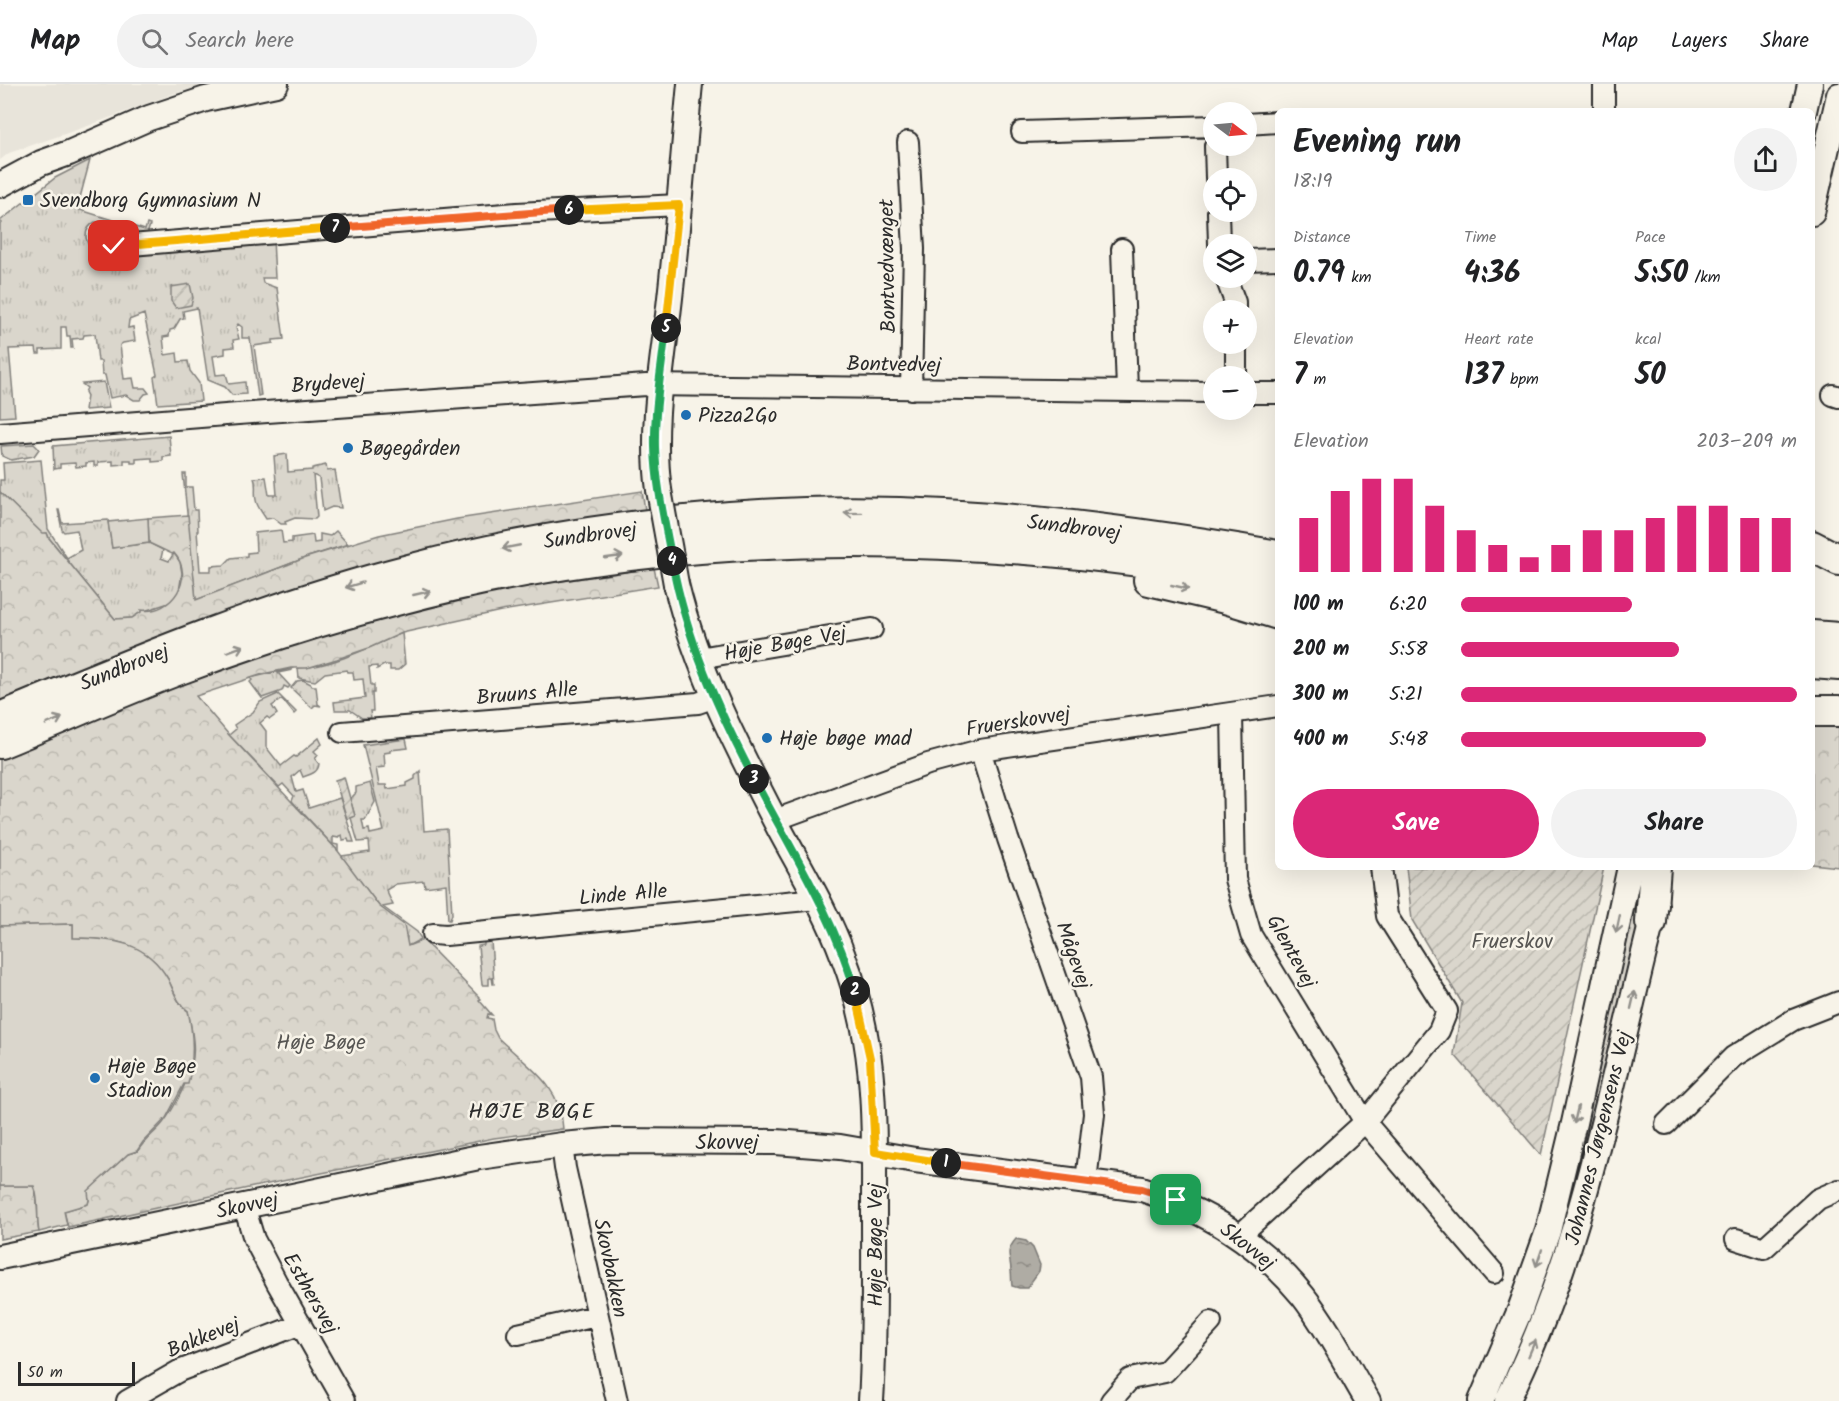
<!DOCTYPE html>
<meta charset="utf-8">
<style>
body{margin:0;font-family:Kalam,sans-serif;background:#f2f2f2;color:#202124;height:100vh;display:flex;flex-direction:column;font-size:22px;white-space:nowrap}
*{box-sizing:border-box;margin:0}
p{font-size:20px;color:#757577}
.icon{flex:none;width:33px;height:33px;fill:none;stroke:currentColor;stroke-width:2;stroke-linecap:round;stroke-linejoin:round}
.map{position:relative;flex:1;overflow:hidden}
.sheet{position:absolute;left:1275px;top:24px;width:540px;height:762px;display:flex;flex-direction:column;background:#fff;border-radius:9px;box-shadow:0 6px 24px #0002}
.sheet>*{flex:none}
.needle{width:39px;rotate:106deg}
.buttons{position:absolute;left:1203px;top:18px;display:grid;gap:12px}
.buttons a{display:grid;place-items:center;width:54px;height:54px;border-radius:50%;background:#fff;box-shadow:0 6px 24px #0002;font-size:30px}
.scale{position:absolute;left:18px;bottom:15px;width:117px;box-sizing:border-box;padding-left:6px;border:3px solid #2b2b2b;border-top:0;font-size:16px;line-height:21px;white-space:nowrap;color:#2b2b2b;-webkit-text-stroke:4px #f7f3e8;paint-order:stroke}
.pin{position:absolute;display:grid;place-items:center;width:51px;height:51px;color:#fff;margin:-26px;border-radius:12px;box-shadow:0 3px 9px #0006}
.km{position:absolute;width:30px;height:30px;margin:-15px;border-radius:50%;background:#222;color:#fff;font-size:16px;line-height:30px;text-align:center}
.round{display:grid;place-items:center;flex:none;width:63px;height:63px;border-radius:32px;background:#f2f2f2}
.summary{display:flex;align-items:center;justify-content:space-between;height:102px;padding:0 18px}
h1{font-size:33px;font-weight:800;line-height:45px}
.stats{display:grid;grid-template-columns:repeat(3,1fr);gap:9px;height:102px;padding:6px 18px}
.stats div{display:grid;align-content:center}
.stats b{font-size:30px;font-weight:800}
.stats small{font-size:16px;font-weight:400}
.stats p{font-size:16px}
.chart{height:168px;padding:12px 18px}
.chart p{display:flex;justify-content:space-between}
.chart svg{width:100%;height:108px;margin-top:6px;stroke:#db2777;stroke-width:6}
.action{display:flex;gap:12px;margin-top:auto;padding:12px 18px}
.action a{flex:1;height:69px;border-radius:36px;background:#db2777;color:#fff;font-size:24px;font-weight:800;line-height:69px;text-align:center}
.action a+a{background:#f2f2f2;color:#202124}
ul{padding:0 18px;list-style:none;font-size:20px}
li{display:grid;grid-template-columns:96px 72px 1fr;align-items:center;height:45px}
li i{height:15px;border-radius:8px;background:#db2777}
header{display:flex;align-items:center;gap:36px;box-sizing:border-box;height:84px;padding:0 30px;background:#fff;border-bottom:2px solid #e0e0e0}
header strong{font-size:28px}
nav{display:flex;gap:33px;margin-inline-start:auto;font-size:21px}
.search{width:420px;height:54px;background:#f2f2f2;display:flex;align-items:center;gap:15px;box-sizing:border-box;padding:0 21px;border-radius:33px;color:#757577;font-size:22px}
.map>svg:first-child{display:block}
.built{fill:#e8e4da}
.grass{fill:url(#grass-tufts);stroke:#82807c;stroke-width:1.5}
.forest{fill:url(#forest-crowns);stroke:#82807c;stroke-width:1.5}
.park{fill:#dad6cc;stroke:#82807c;stroke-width:1.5}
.garden{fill:url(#garden-furrows);stroke:#82807c;stroke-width:1.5}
.water{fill:url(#water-ripples);stroke:#7a7874;stroke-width:1.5}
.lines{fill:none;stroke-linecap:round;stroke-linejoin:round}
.minor-casing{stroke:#2b2b2b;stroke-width:24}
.tertiary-casing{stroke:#2b2b2b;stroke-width:28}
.primary-casing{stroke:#2b2b2b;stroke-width:34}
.minor{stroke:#f7f3e8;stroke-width:20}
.tertiary{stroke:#f7f3e8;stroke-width:24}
.primary{stroke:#f7f3e8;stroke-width:30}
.tertiary-bridge-casing{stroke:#2b2b2b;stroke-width:28;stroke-linecap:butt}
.tertiary-bridge{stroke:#f7f3e8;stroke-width:24}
.oneway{stroke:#918f8a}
.split-1-casing{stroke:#fff;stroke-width:12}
.split-2-casing{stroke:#fff;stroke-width:12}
.split-3-casing{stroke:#fff;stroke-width:12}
.split-4-casing{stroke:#fff;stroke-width:12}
.split-5-casing{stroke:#fff;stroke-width:12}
.split-6-casing{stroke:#fff;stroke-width:12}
.split-7-casing{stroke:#fff;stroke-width:12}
.split-8-casing{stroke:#fff;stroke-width:12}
.split-1{stroke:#f0652b;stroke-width:8}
.split-2{stroke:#f5b400;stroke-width:8}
.split-3{stroke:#22a559;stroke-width:8}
.split-4{stroke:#22a559;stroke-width:8}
.split-5{stroke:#22a559;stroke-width:8}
.split-6{stroke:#f5b400;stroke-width:8}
.split-7{stroke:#f0652b;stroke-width:8}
.split-8{stroke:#f5b400;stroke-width:8}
.poi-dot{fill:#1f6fb2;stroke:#f7f3e8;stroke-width:2}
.labels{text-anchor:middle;stroke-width:5;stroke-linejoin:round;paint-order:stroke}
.poi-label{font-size:21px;fill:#2b2b2b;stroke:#f7f3e8;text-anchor:start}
.street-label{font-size:21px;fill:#2b2b2b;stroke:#f7f3e8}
.park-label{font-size:21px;fill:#575653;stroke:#f7f3e8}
.neighbourhood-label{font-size:22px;letter-spacing:1.5px;fill:#2b2b2b;stroke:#f7f3e8}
</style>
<header>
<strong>Map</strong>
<div class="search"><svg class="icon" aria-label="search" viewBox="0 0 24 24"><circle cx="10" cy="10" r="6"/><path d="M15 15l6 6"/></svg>Search here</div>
<nav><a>Map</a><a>Layers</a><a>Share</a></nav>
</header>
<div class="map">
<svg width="1839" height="1317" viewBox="0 0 1839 1317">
<defs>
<pattern id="grass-tufts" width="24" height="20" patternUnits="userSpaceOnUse" patternTransform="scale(1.5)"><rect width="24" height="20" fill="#dad6cc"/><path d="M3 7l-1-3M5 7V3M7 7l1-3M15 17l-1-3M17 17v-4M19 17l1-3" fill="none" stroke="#bbb8af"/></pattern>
<pattern id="forest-crowns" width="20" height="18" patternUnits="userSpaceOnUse" patternTransform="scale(1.5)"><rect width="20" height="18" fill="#dad6cc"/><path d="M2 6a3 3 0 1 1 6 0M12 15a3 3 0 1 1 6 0" fill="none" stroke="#bbb8af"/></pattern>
<pattern id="garden-furrows" width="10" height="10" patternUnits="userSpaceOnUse" patternTransform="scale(1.5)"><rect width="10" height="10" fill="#dad6cc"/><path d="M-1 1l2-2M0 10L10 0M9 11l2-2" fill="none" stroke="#bbb8af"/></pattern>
<pattern id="water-ripples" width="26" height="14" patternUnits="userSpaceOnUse" patternTransform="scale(1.5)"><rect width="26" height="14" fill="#afaca4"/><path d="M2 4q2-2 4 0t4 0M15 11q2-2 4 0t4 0" fill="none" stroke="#8f8c86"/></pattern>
</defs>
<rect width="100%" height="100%" fill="#f7f3e8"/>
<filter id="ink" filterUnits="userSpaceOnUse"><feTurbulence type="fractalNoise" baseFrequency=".0167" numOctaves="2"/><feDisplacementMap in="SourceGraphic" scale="12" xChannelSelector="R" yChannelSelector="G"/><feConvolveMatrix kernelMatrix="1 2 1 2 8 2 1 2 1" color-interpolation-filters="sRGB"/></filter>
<g filter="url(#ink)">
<path class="built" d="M0,0H211L175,9L85,43L9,69L0,76Z"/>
<path class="grass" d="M90,76L77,125L145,146L147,140L150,141L146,154L118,156C116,143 109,137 95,138C81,146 84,164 100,168L273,155L275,194H262L263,199L277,204L284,255L273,256V259L254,262L261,311L258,312L250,254H242V243L238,240L236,243L239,255L233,256L234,263L225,264V270L213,272L216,291L226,290L229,300L245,298L246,310L232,311L225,303L208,296L197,224L183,227L184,234L180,235L174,245L170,246L169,252L163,253L165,271L177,269L178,278L188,277L190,287L199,299L201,317L158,320L154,293L157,291L144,230L129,236L128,244L133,243L135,257L123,259L120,261L124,295L133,294L135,304H145L149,309L145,310L140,316H134L126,311L110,314L105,291H102L101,277H98L95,250L84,251L83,254L72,255L73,264H71L70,252H67L66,243H61V265L40,266V270H37L36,264L9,265L15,332L0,333V141L2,139L0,137L24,118L26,120L33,116L31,113L55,94Z
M104,298L109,324L85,326L87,312L85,308L87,304L82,300Z
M169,352L171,372L163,373V377L152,378V374H150L136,375V379H131V376H124V380L113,381V377L98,378V382H94V378L86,379V382L76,383L75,379L60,380V384L54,385L53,362Z
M287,370L288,388L312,386V384L326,381L327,387L335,386L341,424L332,423L323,427L319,394L313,391L317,433L315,435L295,434L285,438L286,440H281L273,434L266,435C262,428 257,423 256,416C254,408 257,401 254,394L266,393L269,411H277L274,372Z
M41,376L48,445L67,474L81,466L77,446L64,448L62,446L58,426H59L62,439L108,436L112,464L149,459L163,466L161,474L169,477L174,469L180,478L182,489L179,507L173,516L169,519L141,528L132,534L115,535L49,454L47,449L42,450L0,408V396H4L3,379Z
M183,390H186V403H192L194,426H197L198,447H197L200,487H211V482L224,481L231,474L247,472V469L256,468L255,449L281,446L283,459L292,458V454L313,451L314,459L320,458V450L330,452L336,447L348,460L305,474L196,516Z
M402,549L405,580L398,586H390V581H384L377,585V582L369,583L371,601H374V609H372L373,627H370L371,634H362L350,626H335L334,618L365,614L363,595L354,596L353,588H347V586L325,589L315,597L299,594L298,584C329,584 373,562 402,549Z
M293,584L292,586L278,589L290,602L288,604L284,602L282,607L262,614L250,598L252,596L250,594Z
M303,596L311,600L312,602H316L318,620L321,622L315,621L312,624L291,604L297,597Z
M278,610L296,628L294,630L282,615L272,622L277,630L270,635L267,633L260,639L266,647V663L281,682L294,672L296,673L319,654L322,660L314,667L318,671L315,675L319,680C318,689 311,690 303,693L300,686L292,693L296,708L303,706L309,724L340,714L354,758H349L348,755L343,756L342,751L339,752V754L333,753V760L338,761V767L292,717L294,712L283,700L279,703L229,651L236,645L234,641L253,628L260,618Z
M406,655L408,664L390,666V668L384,669L385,683L376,684L379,701H386L387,705L407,702V699L415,695V692L420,687L424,747L447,745L452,830L450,836H448L446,800L425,803L424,797L396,800L386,806L393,821L383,823L417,848L421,855L408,862L406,858L407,853L379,822L341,772L370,768L369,757L358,758L351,734L355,732L350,715L356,709V703L370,699L375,718L365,736H362L364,746L369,745L370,750L384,747L363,661Z
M1640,783L1643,836L1567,1149L1520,1263L1540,1205L1557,1148Z
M491,857L494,900H493L492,894H489V901H482L478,862L484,861V858Z"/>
<path class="forest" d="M34,360L39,365L34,372L11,376L2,372L1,362Z
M642,407L645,426L479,454L360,486L0,619V408L42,449H47L49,454L115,535L132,534L141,528V526C172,531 196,493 174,469L172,470L149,459L148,434L188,431L196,516L305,474L379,451L457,435Z
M654,484L658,502L501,527L402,549L369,564L337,575L307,584H291L263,590L196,612L229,651L338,767L379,822L404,841L408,862L423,856L481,915L479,916L492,931L488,930L487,934L492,935L494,946L498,954C528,983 561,1000 563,1045L494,1054L253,1103L68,1143L64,1127L88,1120L89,1116L87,1107L128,1070L138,1067C144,1056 155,1049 163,1039C175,1023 187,999 192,979C196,963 191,943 188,927C177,919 174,907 168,895C146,857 113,855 73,854V840L0,842V672L206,589L364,539L505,505Z
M1812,641L1839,642V783L1812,780Z
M0,1102H33C40,1116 36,1133 39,1148L0,1155Z"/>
<path class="park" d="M148,434L149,459L112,464L108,438Z
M73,840V854C114,855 146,857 168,895C174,907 177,920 188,927C194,952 194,975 188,1000H184L166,1034L143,1058L137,1067L128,1070L88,1107L89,1116L88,1120L64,1127L67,1141L39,1148C36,1133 40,1116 34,1102H0V842Z"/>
<path class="garden" d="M190,200L193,214L191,221L176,224L171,217V203Z
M344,693L355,732L347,735L335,696Z
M1406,783H1604L1541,1071L1454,970L1462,919L1412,836Z"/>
<path class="water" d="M1016,1155L1026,1157L1033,1164L1040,1181L1039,1187L1027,1204H1019L1012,1202C1011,1196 1012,1193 1011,1187C1011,1173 1004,1169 1016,1155Z"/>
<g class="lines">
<defs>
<path id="minor" d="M1604,27V0
M1246,40L1278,38
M1022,48L1214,42
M908,58L914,165L911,305
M1215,62L1216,94
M1218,128L1219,160
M101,154L109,160L119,162L517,129L679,121
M1122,165L1127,306
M1246,176L1278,175
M1226,194L1235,218V226
M1236,260V292
M1246,309H1278
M1833,311L1839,313
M0,349L238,330L646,301L1214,308
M699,574L872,545
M1232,629L1235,795L1251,851L1365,1038L1494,1189
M342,648L698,619L715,613
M980,666L1008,755L1091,993L1094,1030L1086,1097
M775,736L928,680L980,666L1278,622
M433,850L446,851L817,815
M1666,1040L1733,973L1793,936L1839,918
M562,1061L565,1084L617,1317
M244,1122L254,1155L277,1199L344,1317
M1240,1151L1365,1038L1439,947L1447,927L1387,832L1381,783
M1736,1155L1764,1164L1818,1115L1839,1106
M518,1250L596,1232
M127,1317L179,1287L301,1240
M1111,1317L1130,1295L1165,1288L1211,1238"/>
<path id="tertiary" d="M1804,27L1810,0
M0,101L41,79L69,69L149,34L206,15L276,0
M1812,129L1839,11
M659,406C650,342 663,278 670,214C678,143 683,71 690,0
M676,500C697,587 739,667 780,746C802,787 827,828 843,872C877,959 874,1035 874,1126C874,1190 875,1254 871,1317
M0,1173L479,1073L562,1061L608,1057L776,1058L840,1063L915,1076L1142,1105C1207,1127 1259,1158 1303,1212C1328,1244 1347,1282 1368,1317
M1481,1317L1520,1226L1548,1147L1574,1039L1630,783
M1507,1317C1586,1159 1612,990 1656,821"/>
<path id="primary" d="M1812,462L1839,476
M1149,496L1225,514L1278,530
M1812,552L1839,554
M1812,579L1839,581
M1812,627H1839
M0,634C134,578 268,522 409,486C577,442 771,420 945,431C1056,437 1168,453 1278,472
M0,659C59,635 117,609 177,586C248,559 322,535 396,516C685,438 986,445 1278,499
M1651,838L1655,783"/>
</defs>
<use href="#minor" class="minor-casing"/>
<use href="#tertiary" class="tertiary-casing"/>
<use href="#primary" class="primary-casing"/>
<use href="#minor" class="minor"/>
<use href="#tertiary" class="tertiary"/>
<use href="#primary" class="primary"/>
<defs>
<path id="tertiary-bridge" d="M659,406L676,500"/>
</defs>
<use href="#tertiary-bridge" class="tertiary-bridge-casing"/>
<use href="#tertiary-bridge" class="tertiary-bridge"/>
</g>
<defs><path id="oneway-shaft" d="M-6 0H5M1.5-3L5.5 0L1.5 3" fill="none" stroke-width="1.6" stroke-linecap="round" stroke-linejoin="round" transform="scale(1.5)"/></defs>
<g class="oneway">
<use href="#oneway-shaft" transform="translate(853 429) rotate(179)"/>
<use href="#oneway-shaft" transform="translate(511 463) rotate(169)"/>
<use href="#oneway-shaft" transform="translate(614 473) rotate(-8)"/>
<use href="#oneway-shaft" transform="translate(354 501) rotate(163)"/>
<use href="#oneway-shaft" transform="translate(1180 503) rotate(13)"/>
<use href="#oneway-shaft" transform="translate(422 509) rotate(-13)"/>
<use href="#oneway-shaft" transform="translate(235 565) rotate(-20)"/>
<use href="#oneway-shaft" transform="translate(54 637) rotate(-23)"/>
<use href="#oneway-shaft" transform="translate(1618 840) rotate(102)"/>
<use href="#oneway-shaft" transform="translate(1633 916) rotate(-77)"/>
<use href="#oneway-shaft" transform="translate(1576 1031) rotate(103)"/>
<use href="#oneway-shaft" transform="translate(1539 1174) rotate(109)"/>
<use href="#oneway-shaft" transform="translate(1532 1264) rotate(-67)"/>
</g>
</g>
<g class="lines" filter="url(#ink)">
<defs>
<path id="split-1" d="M946,1079L1142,1105L1176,1116"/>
<path id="split-2" d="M855,907L870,974L875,1068L946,1079"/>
<path id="split-3" d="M754,695C790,764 834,832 855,907"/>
<path id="split-4" d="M672,477C686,554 718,626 754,695"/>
<path id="split-5" d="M666,244C662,283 654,324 655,363C656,401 665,439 672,477"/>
<path id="split-6" d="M569,126L679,121L666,244"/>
<path id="split-7" d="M335,144L569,126"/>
<path id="split-8" d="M114,162L335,144"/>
</defs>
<use href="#split-1" class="split-1-casing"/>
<use href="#split-2" class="split-2-casing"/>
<use href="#split-3" class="split-3-casing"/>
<use href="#split-4" class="split-4-casing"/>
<use href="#split-5" class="split-5-casing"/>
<use href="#split-6" class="split-6-casing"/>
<use href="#split-7" class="split-7-casing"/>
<use href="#split-8" class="split-8-casing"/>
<use href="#split-1" class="split-1"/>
<use href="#split-2" class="split-2"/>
<use href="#split-3" class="split-3"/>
<use href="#split-4" class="split-4"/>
<use href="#split-5" class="split-5"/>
<use href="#split-6" class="split-6"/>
<use href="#split-7" class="split-7"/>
<use href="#split-8" class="split-8"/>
</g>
<g class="poi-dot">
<rect x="22" y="110" width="12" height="12" rx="3"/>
<circle cx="686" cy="331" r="6"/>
<circle cx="348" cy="364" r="6"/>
<circle cx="767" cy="654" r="6"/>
<circle cx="95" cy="994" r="6"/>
</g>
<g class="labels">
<g class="poi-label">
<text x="40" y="123">Svendborg Gymnasium N</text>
<text x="698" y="338">Pizza2Go</text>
<text x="360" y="371">Bøgegården</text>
<text x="779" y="661">Høje bøge mad</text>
<text x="107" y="989">Høje Bøge<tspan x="107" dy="24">Stadion</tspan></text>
</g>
<g class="street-label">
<text transform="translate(887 182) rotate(-91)" y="7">Bontvedvænget</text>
<text transform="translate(894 280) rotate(1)" y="7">Bontvedvej</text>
<text transform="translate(328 299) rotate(-4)" y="7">Brydevej</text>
<text transform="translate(1074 443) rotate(7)" y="7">Sundbrovej</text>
<text transform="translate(590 451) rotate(-8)" y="7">Sundbrovej</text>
<text transform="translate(785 559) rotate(-10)" y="7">Høje Bøge Vej</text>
<text transform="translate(124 583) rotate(-22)" y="7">Sundbrovej</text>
<text transform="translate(527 609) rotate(-5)" y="7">Bruuns Alle</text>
<text transform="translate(1018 637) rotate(-9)" y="7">Fruerskovvej</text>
<text transform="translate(623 810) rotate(-5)" y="7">Linde Alle</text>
<text transform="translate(1292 867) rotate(61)" y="7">Glentevej</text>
<text transform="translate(1074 871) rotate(71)" y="7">Mågevej</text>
<text transform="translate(1598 1054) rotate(-76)" y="7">Johannes Jørgensens Vej</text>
<text x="727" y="1065">Skovvej</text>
<text transform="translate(247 1121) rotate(-12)" y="7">Skovvej</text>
<text transform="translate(875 1161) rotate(-90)" y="7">Høje Bøge Vej</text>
<text transform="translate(1248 1162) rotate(38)" y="7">Skovvej</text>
<text transform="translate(611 1184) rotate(78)" y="7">Skovbakken</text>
<text transform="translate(311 1209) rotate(60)" y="7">Esthersvej</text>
<text transform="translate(203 1253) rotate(-22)" y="7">Bakkevej</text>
</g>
<g class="park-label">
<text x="1512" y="864">Fruerskov</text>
<text x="321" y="965">Høje Bøge</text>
</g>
<g class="neighbourhood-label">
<text x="532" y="1034">HØJE BØGE</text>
</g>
</g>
</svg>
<div class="buttons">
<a><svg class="needle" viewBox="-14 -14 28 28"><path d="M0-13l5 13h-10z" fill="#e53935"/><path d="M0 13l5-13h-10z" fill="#757577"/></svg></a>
<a><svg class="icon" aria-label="locate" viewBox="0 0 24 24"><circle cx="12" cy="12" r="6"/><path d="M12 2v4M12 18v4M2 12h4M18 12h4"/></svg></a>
<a><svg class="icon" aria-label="layers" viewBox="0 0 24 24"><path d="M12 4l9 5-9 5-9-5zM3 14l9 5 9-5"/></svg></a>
<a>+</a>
<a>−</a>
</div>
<div class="scale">50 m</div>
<div class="pin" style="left:1176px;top:1116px;background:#1e9e55"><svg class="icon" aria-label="arrive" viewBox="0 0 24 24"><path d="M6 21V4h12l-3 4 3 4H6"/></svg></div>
<div class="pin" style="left:114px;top:162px;background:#d93025"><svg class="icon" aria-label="check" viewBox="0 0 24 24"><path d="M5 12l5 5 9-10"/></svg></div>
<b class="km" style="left:946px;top:1079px">1</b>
<b class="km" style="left:855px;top:907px">2</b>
<b class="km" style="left:754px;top:695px">3</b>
<b class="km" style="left:672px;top:477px">4</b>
<b class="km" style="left:666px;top:244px">5</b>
<b class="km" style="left:569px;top:126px">6</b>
<b class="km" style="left:335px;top:144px">7</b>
<section class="sheet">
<div class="summary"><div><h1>Evening run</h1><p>18:19</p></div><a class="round"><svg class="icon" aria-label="share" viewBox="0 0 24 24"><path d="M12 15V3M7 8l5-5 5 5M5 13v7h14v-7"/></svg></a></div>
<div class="stats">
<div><p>Distance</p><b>0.79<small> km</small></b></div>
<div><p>Time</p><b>4:36</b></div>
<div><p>Pace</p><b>5:50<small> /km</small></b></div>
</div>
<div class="stats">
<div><p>Elevation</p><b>7<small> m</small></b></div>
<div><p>Heart rate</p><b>137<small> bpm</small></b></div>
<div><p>kcal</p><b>50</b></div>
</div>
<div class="chart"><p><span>Elevation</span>203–209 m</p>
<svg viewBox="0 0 160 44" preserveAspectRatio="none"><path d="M5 44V22M15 44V11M25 44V6M35 44V6M45 44V17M55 44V27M65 44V33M75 44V38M85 44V33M95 44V27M105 44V27M115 44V22M125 44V17M135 44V17M145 44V22M155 44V22"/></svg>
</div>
<ul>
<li><b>100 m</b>6:20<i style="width:51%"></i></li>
<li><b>200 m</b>5:58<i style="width:65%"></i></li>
<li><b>300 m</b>5:21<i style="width:100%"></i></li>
<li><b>400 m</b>5:48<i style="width:73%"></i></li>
</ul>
<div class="action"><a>Save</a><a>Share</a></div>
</section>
</div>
